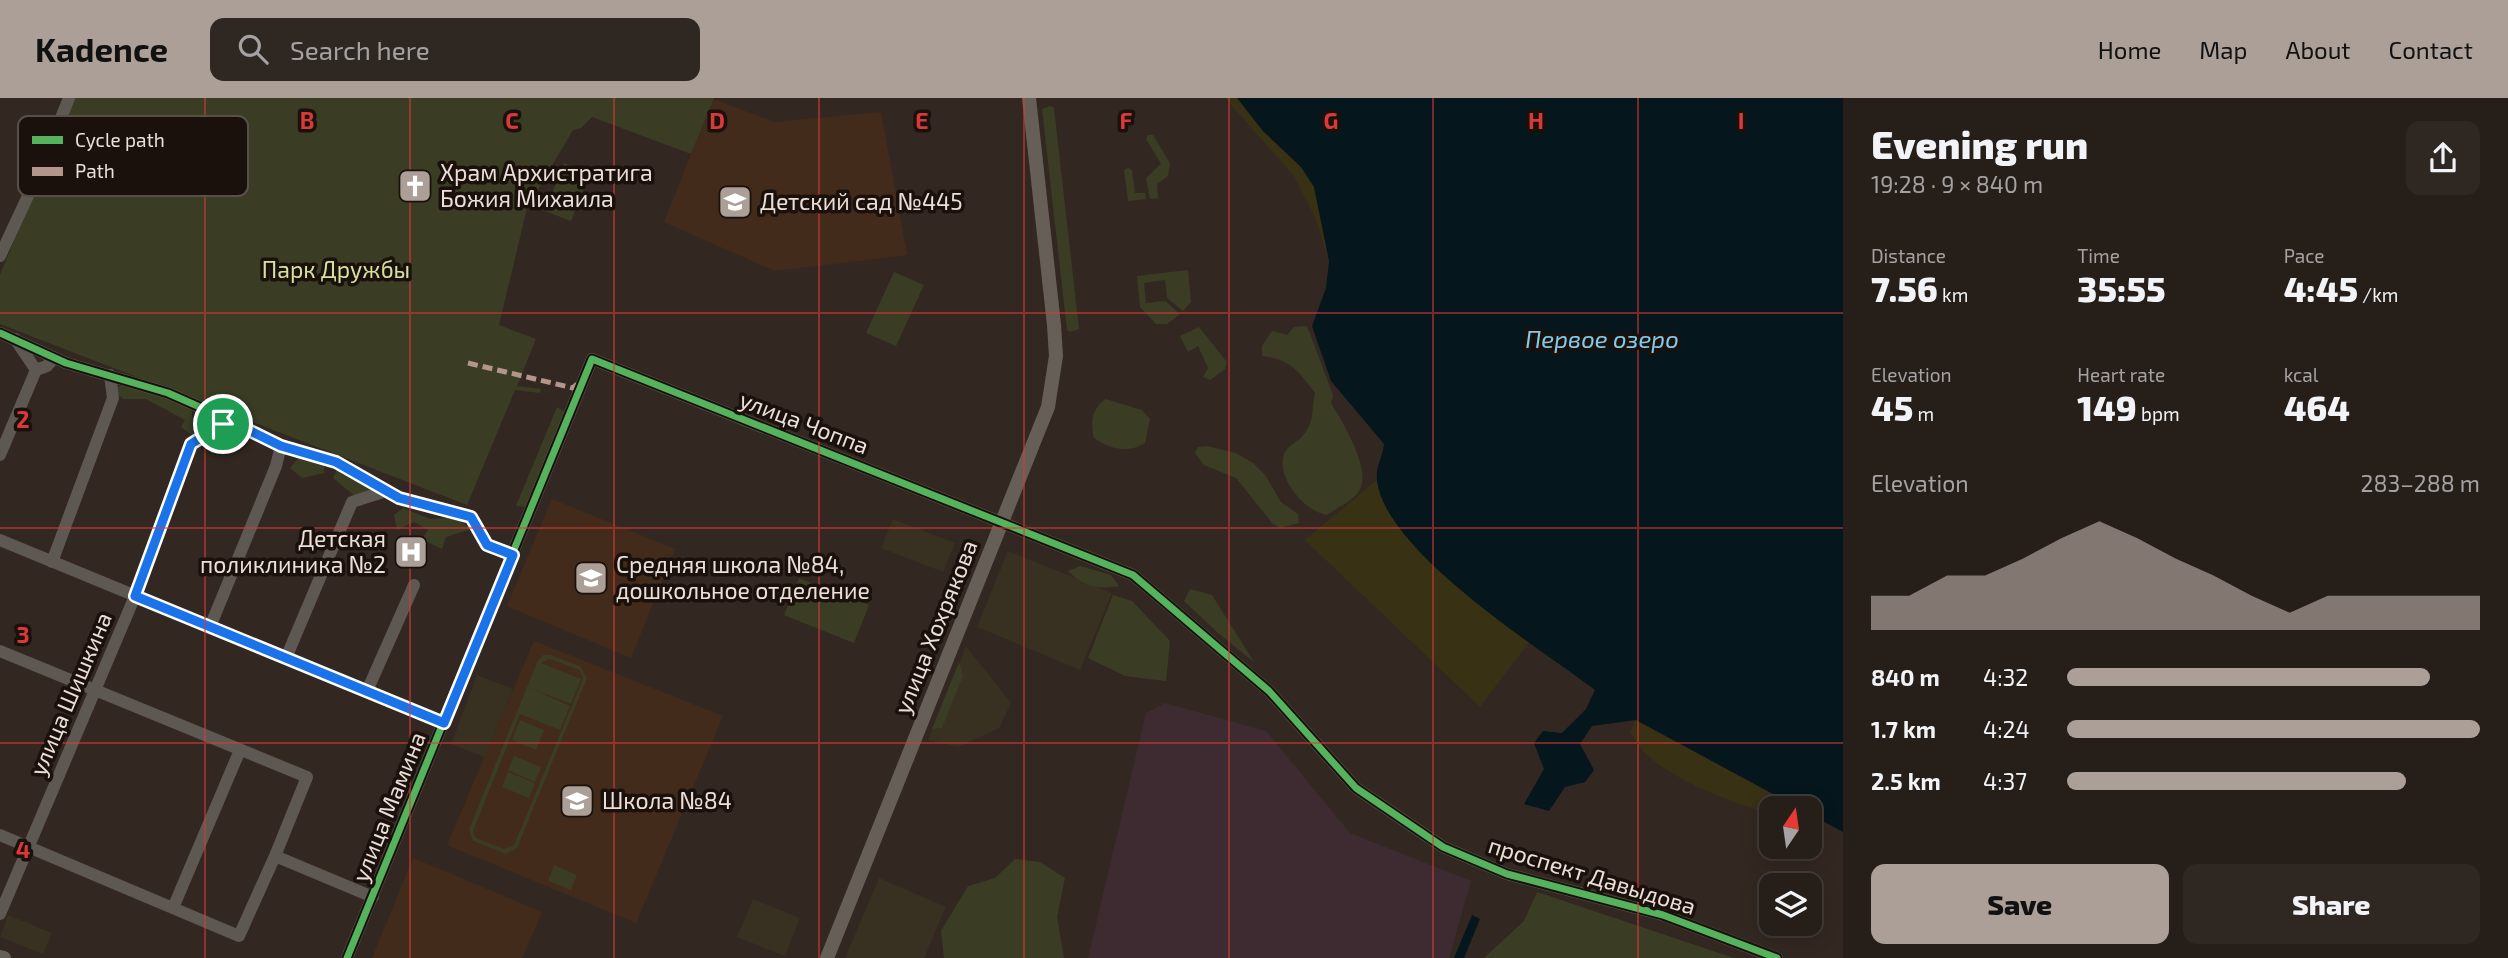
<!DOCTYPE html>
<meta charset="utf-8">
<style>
body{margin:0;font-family:"Exo 2",sans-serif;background:#2e2722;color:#f1f3f6;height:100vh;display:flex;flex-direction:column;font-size:26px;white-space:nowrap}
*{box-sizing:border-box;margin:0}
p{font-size:23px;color:#a4a2a2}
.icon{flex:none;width:38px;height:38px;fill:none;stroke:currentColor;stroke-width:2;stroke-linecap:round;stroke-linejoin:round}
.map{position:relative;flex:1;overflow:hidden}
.drawer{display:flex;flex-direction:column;background:#261e19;width:665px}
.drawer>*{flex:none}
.needle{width:46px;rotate:13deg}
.buttons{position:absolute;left:1759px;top:698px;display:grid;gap:14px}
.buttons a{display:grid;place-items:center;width:63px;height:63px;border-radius:14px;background:#261e19;box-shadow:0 4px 18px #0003,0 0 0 2px #423c38;font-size:35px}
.pin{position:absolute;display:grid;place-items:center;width:60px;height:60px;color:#fff;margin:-30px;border:4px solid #fff;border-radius:50%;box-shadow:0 2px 7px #0007}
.round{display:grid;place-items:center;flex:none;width:74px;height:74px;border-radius:14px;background:#2e2722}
.summary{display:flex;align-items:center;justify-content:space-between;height:119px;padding:0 28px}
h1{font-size:38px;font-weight:800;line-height:52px}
.figures{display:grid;grid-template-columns:repeat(3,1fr);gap:10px;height:119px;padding:7px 28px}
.figures div{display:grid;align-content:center}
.figures b{font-size:35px;font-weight:800}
.figures small{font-size:19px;font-weight:400}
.figures p{font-size:19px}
.chart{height:196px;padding:14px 28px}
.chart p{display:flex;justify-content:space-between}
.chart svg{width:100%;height:126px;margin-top:7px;fill:#ab9f97;opacity:.7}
.action{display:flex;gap:14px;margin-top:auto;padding:14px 28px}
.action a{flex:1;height:80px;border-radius:14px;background:#ab9f97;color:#111;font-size:28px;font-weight:800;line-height:80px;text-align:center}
.action a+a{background:#2e2722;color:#f1f3f6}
ul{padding:0 28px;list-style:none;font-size:23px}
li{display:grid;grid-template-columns:112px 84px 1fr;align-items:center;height:52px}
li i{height:18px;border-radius:9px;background:#ab9f97}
header{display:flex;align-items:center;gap:42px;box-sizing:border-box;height:98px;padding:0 35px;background:#ab9f97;color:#111}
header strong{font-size:33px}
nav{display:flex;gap:38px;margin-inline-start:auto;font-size:24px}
.search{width:490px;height:63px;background:#2e2722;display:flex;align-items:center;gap:18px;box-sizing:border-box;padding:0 24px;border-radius:14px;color:#a4a2a2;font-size:26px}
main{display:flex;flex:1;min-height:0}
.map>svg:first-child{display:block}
.commercial{fill:#383121}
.industrial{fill:#3d2b31}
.built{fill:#422b1b}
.green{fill:#3a3c24;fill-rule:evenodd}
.sand{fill:#393114}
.water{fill:#05161c}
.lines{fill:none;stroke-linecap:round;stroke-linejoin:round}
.minor{stroke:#5d5852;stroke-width:12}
.major{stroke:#665f58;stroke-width:14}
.quiet{stroke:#b2968c;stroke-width:5;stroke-dasharray:10 5;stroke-linecap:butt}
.cycleway-casing{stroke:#1a110c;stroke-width:11}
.cycleway{stroke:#56b35d;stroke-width:7}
.route-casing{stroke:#fff;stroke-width:14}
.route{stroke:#1a73e8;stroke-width:9}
.grid{fill:none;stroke:#d83a3a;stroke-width:2;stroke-opacity:0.55}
.labels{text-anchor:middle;stroke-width:7;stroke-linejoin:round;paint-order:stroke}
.poi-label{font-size:23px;fill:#ecdfd7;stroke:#1a110c;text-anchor:start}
.park-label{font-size:23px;fill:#d6e19f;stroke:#1a110c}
.street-label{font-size:23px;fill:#ecdfd7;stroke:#1a110c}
.water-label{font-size:24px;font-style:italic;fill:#81cbeb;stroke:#1a110c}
.key{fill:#1a110c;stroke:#594f49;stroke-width:2}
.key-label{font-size:19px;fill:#ecdfd7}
.grid-label{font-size:23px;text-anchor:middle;font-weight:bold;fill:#d83a3a;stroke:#1a110c;stroke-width:7;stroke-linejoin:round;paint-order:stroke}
</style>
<header>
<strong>Kadence</strong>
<div class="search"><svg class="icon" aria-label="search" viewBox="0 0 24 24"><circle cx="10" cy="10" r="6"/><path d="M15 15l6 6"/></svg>Search here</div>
<nav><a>Home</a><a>Map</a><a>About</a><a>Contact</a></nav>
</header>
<main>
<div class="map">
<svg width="1843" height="860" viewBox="0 0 1843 860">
<rect width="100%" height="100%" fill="#332821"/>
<path class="commercial" d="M893,421L955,445L943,474L881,450Z
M1008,453L1112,495L1080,572L977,529Z
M966,548L1011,605L999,630L958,649L928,642Z
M477,577L513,591L485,659L451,646Z
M879,780L946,809L924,860H845Z
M753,801L800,820L785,858L737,839Z
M8,817L52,835L43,856L0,839Z"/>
<path class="industrial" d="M1165,605L1266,633L1350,735L1471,783L1449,860H1088L1146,615Z"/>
<path class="built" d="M713,1L775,24L881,14L907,157L775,173L664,124Z
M552,401L675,451L631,560L507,508Z
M534,543L723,618L636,825L447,747Z
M413,760L542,814L522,860H372Z"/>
<path class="green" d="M72,0H714L691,56L592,19L581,30L573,32L527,110L499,227L536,241L517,288L541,291L540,295L515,292L467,407L0,226V177Z
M1050,8L1054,10L1079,231L1070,234L1067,232L1042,11Z
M1148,37H1153L1170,65L1168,78L1157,86L1158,100L1150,101L1146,80L1161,66L1146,41Z
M564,65L590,75L571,123L545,113Z
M1128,70L1132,72L1135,95H1145L1146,101L1128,103L1124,72Z
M1188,172L1191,204L1183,213L1167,200L1165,182L1144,185L1146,205L1165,203L1180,216L1167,226H1156L1140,209L1137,178Z
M894,174L924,187L896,248L866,235Z
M1307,228L1333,297L1331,305C1342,323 1369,367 1361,389C1357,401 1337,410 1327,417C1306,414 1279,383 1283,360C1286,346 1297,346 1304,336C1315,323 1311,310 1315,295C1299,274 1291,261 1262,258V248L1272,233L1287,237L1294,229Z
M1199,229L1227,264L1225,271L1210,282L1203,279L1208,270L1198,248L1188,254L1180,238Z
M124,286L183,305L192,313V321L203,315L212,329L196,340L181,329L185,322L146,301H124L117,296L115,290Z
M1106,301L1142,312L1150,321L1145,345C1128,356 1110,351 1094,340C1090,325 1092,309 1106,301Z
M557,309L565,314L525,409L516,408Z
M1207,348L1236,355L1253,365L1265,377L1281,404L1298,416L1299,425L1280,430L1273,426L1236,380L1204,367L1195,355L1198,349Z
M299,359L324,364V375L302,380L290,370Z
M338,369L373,392L356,399L333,380Z
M403,410L430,421L454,419L471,431L446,439L442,451L422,441L428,432L414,424L397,432L394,417Z
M1080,468L1111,477L1119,488C1099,492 1082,488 1068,473Z
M799,480L869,507L854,545L784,517Z
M1190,491L1212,497L1254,564L1218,535L1184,503Z
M1113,497L1132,503L1170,543L1166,583L1125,578L1088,560Z
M543,557H550L580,568L587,580L517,750L506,756L473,743L469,731L538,562ZM549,561L580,572L583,581L514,747L504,751L476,740L473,733L520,616L560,632L570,608L530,590L571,606L581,581L541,565Z
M959,564L963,578L942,630L932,631Z
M520,622L544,632L536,652L512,642Z
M514,658L541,669L535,684L508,672Z
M508,674L535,685L529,700L502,689Z
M1015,761L1040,764L1065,780L1057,819L1064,860H944L941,833L968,788L995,780Z
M554,767L577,777L571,792L548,783Z
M1537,794L1734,860H1484L1524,823Z"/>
<path class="sand" d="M1225,0H1237L1263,33L1301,69L1314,89L1329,163L1315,119L1294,78Z
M1377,382C1395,443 1478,508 1529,544L1480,609L1305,442Z
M1635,622L1799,710H1771V716C1731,704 1678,685 1646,656C1640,651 1635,641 1630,634Z"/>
<path class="water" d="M1237,0H1843V734L1810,716V710H1799L1636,622L1592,628L1580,646L1594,672L1585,684L1565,689L1549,713L1524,706L1544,671L1534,645L1543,633L1562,635L1586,611L1595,592C1539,550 1386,454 1377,383C1375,369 1383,359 1384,346L1331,283L1312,228L1326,190L1329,163L1314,89L1301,69L1263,33Z
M1472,817L1480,821L1464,860H1454Z"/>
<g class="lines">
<path class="minor" d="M0,158L41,70L69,0
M0,235L66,265L168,295L202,310L223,326H240L281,348L336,364L399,400L471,419L487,447L513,457
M15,241L36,272L47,268L54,260
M0,357L36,272
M0,442L444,625
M52,464L113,300L110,277
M210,529L276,368L281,348
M0,553L307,679L275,758
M286,560L352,404L386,393
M367,593L414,487
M0,737L239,838L275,758L373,799
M173,810L240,652
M0,816L135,498L191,346L223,326
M347,860L592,261L1133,477L1269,593L1356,690L1443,749L1507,776L1663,817L1777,860"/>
<path class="major" d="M0,859L4,860
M827,860L1048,309L1056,258L1054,227L1029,0"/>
<path class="quiet" d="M468,265L573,290L577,286"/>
<defs>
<path id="cycleway" d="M0,235L66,265L168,295L202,310L223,326H240L281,348L336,364L399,400L471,419L487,447L513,457
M347,860L592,261L1133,477L1269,593L1356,690L1443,749L1507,776L1663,817L1777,860"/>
</defs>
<use href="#cycleway" class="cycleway-casing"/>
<use href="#cycleway" class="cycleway"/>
</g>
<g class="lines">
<defs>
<path id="route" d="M232,324L281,348L336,364L399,400L471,419L487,447L513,457L444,625L135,498L191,346L223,326Z"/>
</defs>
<use href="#route" class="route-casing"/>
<use href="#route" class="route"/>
</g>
<path class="grid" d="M205,0V860M410,0V860M614,0V860M819,0V860M1024,0V860M1229,0V860M1433,0V860M1638,0V860M0,215H1843M0,430H1843M0,645H1843"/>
<defs>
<symbol id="church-square" viewBox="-11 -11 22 22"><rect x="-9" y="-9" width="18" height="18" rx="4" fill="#ab9f97" stroke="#1a110c"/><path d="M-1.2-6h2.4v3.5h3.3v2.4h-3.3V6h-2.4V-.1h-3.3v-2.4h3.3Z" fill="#fff"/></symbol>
<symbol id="school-square" viewBox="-11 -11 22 22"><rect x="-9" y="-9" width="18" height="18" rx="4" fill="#ab9f97" stroke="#1a110c"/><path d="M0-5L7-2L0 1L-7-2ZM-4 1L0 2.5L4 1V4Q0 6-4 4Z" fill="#fff"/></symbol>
<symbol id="hospital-square" viewBox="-11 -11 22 22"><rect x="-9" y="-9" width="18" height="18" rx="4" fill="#ab9f97" stroke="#1a110c"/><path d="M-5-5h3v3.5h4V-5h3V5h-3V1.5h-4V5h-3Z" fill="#fff"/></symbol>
</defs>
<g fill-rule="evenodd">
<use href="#church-square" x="396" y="69" width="38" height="38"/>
<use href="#school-square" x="716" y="85" width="38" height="38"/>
<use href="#hospital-square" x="392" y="435" width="38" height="38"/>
<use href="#school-square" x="572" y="461" width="38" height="38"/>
<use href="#school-square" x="558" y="684" width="38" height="38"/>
</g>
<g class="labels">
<g class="poi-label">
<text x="440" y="83">Храм Архистратига<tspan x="440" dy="26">Божия Михаила</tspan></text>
<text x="760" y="112">Детский сад №445</text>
<text x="386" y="449" text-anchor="end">Детская<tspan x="386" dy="26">поликлиника №2</tspan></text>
<text x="616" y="475">Средняя школа №84,<tspan x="616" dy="26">дошкольное отделение</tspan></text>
<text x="602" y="711">Школа №84</text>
</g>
<g class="park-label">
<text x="336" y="180">Парк Дружбы</text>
</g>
<g class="street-label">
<text transform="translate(804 325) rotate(21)" y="8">улица Чоппа</text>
<text transform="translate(936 529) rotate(-68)" y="8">улица Хохрякова</text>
<text transform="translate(71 596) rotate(-67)" y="8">улица Шишкина</text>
<text transform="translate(389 709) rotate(-68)" y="8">улица Мамина</text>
<text transform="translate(1592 778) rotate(17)" y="8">проспект Давыдова</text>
</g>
<g class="water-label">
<text x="1602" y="250">Первое озеро</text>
</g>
</g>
<rect x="18" y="18" width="230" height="80" rx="10" class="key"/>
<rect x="32" y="38" width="31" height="8" fill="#56b35d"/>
<rect x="32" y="69" width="31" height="9" fill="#b2968c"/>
<g class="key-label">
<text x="75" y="49">Cycle path</text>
<text x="75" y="80">Path</text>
</g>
<g class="grid-label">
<text x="307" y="31">B</text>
<text x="512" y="31">C</text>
<text x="717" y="31">D</text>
<text x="922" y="31">E</text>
<text x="1126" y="31">F</text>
<text x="1331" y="31">G</text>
<text x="1536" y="31">H</text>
<text x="1741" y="31">I</text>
<text x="23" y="330">2</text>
<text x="23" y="545">3</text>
<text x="23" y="760">4</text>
</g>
</svg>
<div class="buttons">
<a><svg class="needle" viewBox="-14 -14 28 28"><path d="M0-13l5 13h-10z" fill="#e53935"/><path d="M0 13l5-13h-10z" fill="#a4a2a2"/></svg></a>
<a><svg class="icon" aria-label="layers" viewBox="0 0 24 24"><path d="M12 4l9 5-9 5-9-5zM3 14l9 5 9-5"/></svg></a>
</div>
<div class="pin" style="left:223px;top:326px;background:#1e9e55"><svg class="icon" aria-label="arrive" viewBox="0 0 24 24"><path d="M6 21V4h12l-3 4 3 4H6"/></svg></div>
</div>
<section class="drawer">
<div class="summary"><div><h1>Evening run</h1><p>19:28 · 9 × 840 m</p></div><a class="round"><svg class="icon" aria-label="share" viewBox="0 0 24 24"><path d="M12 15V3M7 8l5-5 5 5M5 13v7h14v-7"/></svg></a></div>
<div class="figures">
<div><p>Distance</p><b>7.56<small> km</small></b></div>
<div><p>Time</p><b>35:55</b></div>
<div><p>Pace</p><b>4:45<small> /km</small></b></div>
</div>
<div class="figures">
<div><p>Elevation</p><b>45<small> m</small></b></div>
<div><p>Heart rate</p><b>149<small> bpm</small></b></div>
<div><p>kcal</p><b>464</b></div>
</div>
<div class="chart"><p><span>Elevation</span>283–288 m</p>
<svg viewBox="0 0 160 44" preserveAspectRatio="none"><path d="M0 44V32L10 32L20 25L30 25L40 19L50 12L60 6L70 12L80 19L90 25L100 32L110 38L120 32L130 32L140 32L150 32L160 32V44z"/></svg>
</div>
<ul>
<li><b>840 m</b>4:32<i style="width:88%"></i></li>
<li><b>1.7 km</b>4:24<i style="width:100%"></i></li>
<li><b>2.5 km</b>4:37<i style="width:82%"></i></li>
</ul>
<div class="action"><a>Save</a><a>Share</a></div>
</section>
</main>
